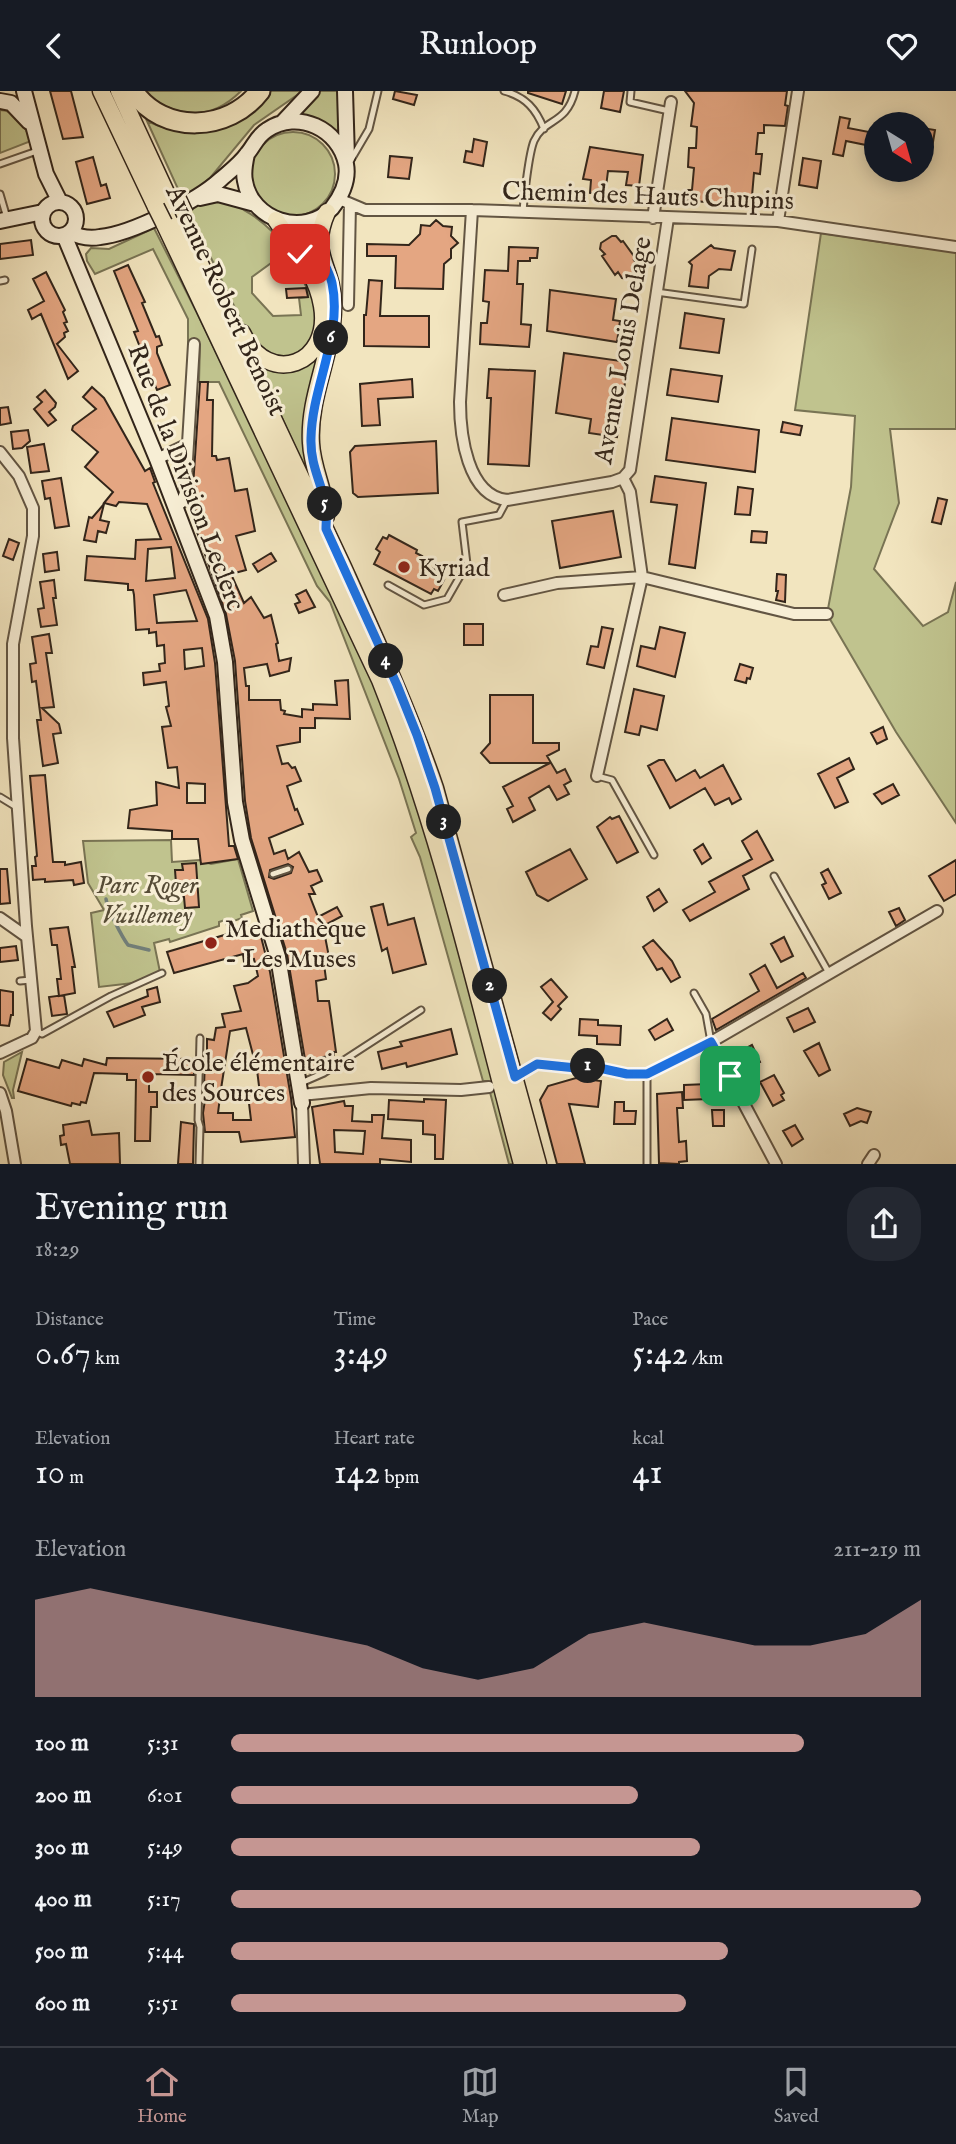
<!DOCTYPE html>
<meta charset="utf-8">
<style>
body{margin:0;font-family:"IM FELL English",serif;background:#242831;color:#f1f3f6;height:100vh;display:flex;flex-direction:column;font-size:26px;white-space:nowrap}
*{box-sizing:border-box;margin:0}
p{font-size:23px;color:#9ea1a6}
.icon{flex:none;width:38px;height:38px;fill:none;stroke:currentColor;stroke-width:2;stroke-linecap:round;stroke-linejoin:round}
.map{position:relative;height:1073px;overflow:hidden}
.panel{display:flex;flex-direction:column;background:#171b24;flex:1}
.panel>*{flex:none}
.needle{width:46px;rotate:143deg}
.tools{position:absolute;left:864px;top:21px;display:grid;gap:14px}
.tools a{display:grid;place-items:center;width:70px;height:70px;border-radius:50%;background:#171b24;box-shadow:0 4px 18px #0003;font-size:35px}
.pin{position:absolute;display:grid;place-items:center;width:60px;height:60px;color:#fff;margin:-30px;border-radius:14px;box-shadow:0 4px 10px #0006}
.km{position:absolute;width:35px;height:35px;margin:-18px;border-radius:50%;background:#222;color:#fff;font-size:19px;line-height:35px;text-align:center}
.round{display:grid;place-items:center;flex:none;width:74px;height:74px;border-radius:28px;background:#242831}
.headline{display:flex;align-items:center;justify-content:space-between;height:119px;padding:0 35px}
h1{font-size:38px;font-weight:600;line-height:52px}
.stats{display:grid;grid-template-columns:repeat(3,1fr);gap:10px;height:119px;padding:7px 35px}
.stats div{display:grid;align-content:center}
.stats b{font-size:35px;font-weight:600}
.stats small{font-size:19px;font-weight:400}
.stats p{font-size:19px}
.chart{height:196px;padding:14px 35px}
.chart p{display:flex;justify-content:space-between}
.chart svg{width:100%;height:126px;margin-top:7px;fill:#c59692;opacity:.7}
ul{padding:0 35px;list-style:none;font-size:23px}
li{display:grid;grid-template-columns:112px 84px 1fr;align-items:center;height:52px}
li i{height:18px;border-radius:9px;background:#c59692}
header{display:flex;justify-content:space-between;align-items:center;height:91px;padding:0 35px;background:#171b24;font-size:32px;font-weight:600}
.dock{display:flex;justify-content:space-around;align-items:center;height:98px;border-top:2px solid #363941;background:#171b24;font-size:19px;color:#9ea1a6}
.dock a{display:grid;justify-items:center;gap:4px}
.dock .selected{color:#c59692}
.map>svg:first-child{display:block}
.green{fill:#c0c38e;stroke:#797454;stroke-width:2}
.lines{fill:none;stroke-linecap:round;stroke-linejoin:round}
.stream{stroke:#73807b;stroke-width:3.5}
.building{fill:#e4a682;stroke:#32251a;stroke-width:2;fill-rule:evenodd}
.lane-casing{stroke:#625543;stroke-width:9}
.street-casing{stroke:#625543;stroke-width:14}
.secondary-casing{stroke:#32251a;stroke-width:18}
.primary-casing{stroke:#32251a;stroke-width:19}
.highway-casing{stroke:#32251a;stroke-width:23}
.lane{stroke:#f7eed5;stroke-width:5}
.street{stroke:#f7eed5;stroke-width:10}
.secondary{stroke:#f7eed5;stroke-width:14}
.primary{stroke:#f2e5bf;stroke-width:16}
.highway{stroke:#f2e5bf;stroke-width:19}
.primary-bridge-casing{stroke:#32251a;stroke-width:19;stroke-linecap:butt}
.primary-bridge{stroke:#f2e5bf;stroke-width:16}
.route-casing{stroke:#fff;stroke-width:14}
.route{stroke:#1a73e8;stroke-width:9}
.poi-dot{fill:#8f2418;stroke:#f7eed5;stroke-width:2.5}
.labels{text-anchor:middle;stroke-width:6;stroke-linejoin:round;paint-order:stroke}
.street-label{font-size:26px;fill:#32251a;stroke:#f7eed5}
.poi-label{font-size:26px;fill:#32251a;stroke:#f7eed5;text-anchor:start}
.park-label{font-size:26px;font-style:italic;fill:#564c37;stroke:#f7eed5}
</style>
<header><svg class="icon" aria-label="back" viewBox="0 0 24 24"><path d="M15 5l-7 7 7 7"/></svg>Runloop<svg class="icon" aria-label="heart" viewBox="0 0 24 24"><path d="M12 20l-8-8c-3-5 5-10 8-4 3-6 11-1 8 4z"/></svg></header>
<div class="map">
<svg width="956" height="1073" viewBox="0 0 956 1073">
<rect width="100%" height="100%" fill="#f2e5bf"/>
<filter id="stains"><feTurbulence type="fractalNoise" baseFrequency=".00286" numOctaves="4"/><feColorMatrix values="0 0 0 0 .2 0 0 0 0 .09 0 0 0 0 .02 0 0 0 .5 -.17"/></filter>
<radialGradient id="worn" r=".72"><stop offset=".6" stop-color="#630" stop-opacity="0"/><stop offset="1" stop-color="#630" stop-opacity=".3"/></radialGradient>
<path class="green" d="M141,0H241C208,33 175,26 141,0Z
M270,0H303L254,34L210,87L183,109L147,30C189,50 244,42 270,0Z
M318,0H339L341,46L294,25Z
M0,19C18,20 25,35 31,50L0,62Z
M251 83a42 42 0 1 1 84 0a42 42 0 1 1-84 0Z
M218,109C226,112 237,114 244,119C266,131 286,153 299,174L292,179L274,170L252,186V202L273,225L301,224L299,207L308,206L307,197L301,186L308,184C316,206 327,251 299,263C293,266 284,267 278,268L249,246L187,117Z
M154,137L196,220L310,455L364,569L382,614L411,691L441,789L515,1073H509L487,990H483L420,766L411,746L416,742L399,688L330,511L317,495L219,291H199L200,254L188,253V228L153,158L95,183L87,170L86,163L91,157L109,158Z
M821,142L921,157L954,156L956,152V338H890L899,412L874,478L923,535L948,521L956,491V732L896,641L827,523L851,396L855,325L795,319Z
M319,175L327,188L307,376L304,375L256,270L317,263L314,179Z
M171,749L172,771L200,769L211,773L238,768L253,820L241,824L242,827L226,833L225,829L219,831V835L170,851L169,848L154,852L160,881L133,892L99,896L91,822L104,819L88,792L83,750Z
M22,961L13,999L14,1007H12L3,984L4,971Z"/>
<g class="lines">
<path class="stream" d="M106,808C107,817 122,846 128,854L149,859"/>
</g>
<path class="building" d="M50,0H71L83,46L63,48Z
M395,0L417,4L414,14L393,8Z
M528,0H566L562,13L528,2Z
M604,0H624L620,21L601,17Z
M685,0H787L785,14L788,15L785,35L764,34V42H758L756,63H762L760,83L754,82L752,105H758L757,116L685,109L686,99H692L694,77L688,76L689,57H696L697,36L691,35L694,12Z
M840,26L850,28L848,37L869,41L866,54L846,50L843,65L833,63Z
M922,37L935,39L932,57L922,55Z
M474,48L487,51L483,75L464,71L466,60L472,61Z
M590,56L643,64L639,95L626,94L628,81L608,80L605,104L590,102L591,89L583,88Z
M390,65L412,67L409,88L388,86Z
M93,66L101,95L106,93L110,107L87,113L76,71Z
M803,67L821,70L817,97L799,94Z
M436,129L443,135L452,136L451,145L458,152L451,158V167L444,173L443,198L395,197L396,165H367V153L409,154L420,143L421,134L430,135Z
M612,145H616L621,151L623,150L636,168L634,169L639,175L638,180L627,188L622,187L618,181L615,184L602,165L605,163L600,158L601,152Z
M31,149L33,164L0,168V153Z
M711,154L714,157L735,160L731,179L719,178L709,185L708,197L689,195L692,174L689,171Z
M509,156L538,157L537,167H530V170H518L517,193H523L521,233L531,234L529,256L480,253L481,232H487L489,211L483,210L485,179L508,180Z
M128,174L145,211L142,212L156,246L159,245L162,254L157,256V262L170,294L157,299L134,241L138,240L114,180Z
M46,181L65,219L63,221L67,231L64,232L68,240L64,242L65,246L57,253L78,280L68,288L41,223L32,228L28,219L44,210L33,188Z
M369,189L382,190L380,225H429V256L364,255V224H366Z
M306,197L308,206L287,207L286,198Z
M550,199L616,208L613,229L620,230L617,251L547,240Z
M685,222L724,228L719,262L680,257Z
M564,262L628,271L617,346L589,342L591,328L556,322Z
M489,278L535,280L529,375L488,373L491,307H487Z
M671,278L722,285L718,311L667,304Z
M412,288L413,306L378,308L380,334L362,335L360,293Z
M200,291H208L207,309H213L212,365H216L217,369L229,367L235,400L247,398L255,440L236,445L246,479L231,483L244,512L251,506L264,527L271,524L278,552L276,553L279,570L291,567L289,580L270,585L267,573L244,577L246,595H249V609H280L281,619L285,620L284,623L302,626V618L313,619V613L337,614L335,590L348,589L350,628L315,627V637H300V651L277,655L282,673L288,672L292,677L295,676L301,690L287,695L295,719L297,718L303,733L269,747L274,763L285,759L288,768L299,761L309,781L317,779L322,790L311,795L315,803H309L318,826L337,816L342,825L323,835L329,866H323L326,888L316,890L318,910H329L336,961H334V964L323,966L324,972L320,973L321,978L310,982L307,980L287,863L251,747L245,710L235,570L226,523L195,435L196,396H193ZM288,773L293,776L291,782L274,788L269,786L270,779Z
M92,296L104,307L145,380L150,377L155,391L153,392L208,528L215,572L229,755H234L238,768L201,773L198,748H172V740L128,737L130,719L157,714L156,691L179,697L177,676L168,677L162,636L171,635L166,616L169,615L166,591L144,594L143,582L160,580L159,573L165,572L164,554L157,555L156,541L149,542V538L136,539L134,504L133,499H128V493L85,489L87,465L135,468L136,449L161,448L147,413L119,411L116,415L104,412L113,401L85,376L98,361L72,339L73,335L96,318L83,306ZM171,456L175,487L146,490L148,458ZM186,499L197,530L157,532L154,504ZM202,557L204,575L185,578L184,559ZM187,692L205,693V712H187Z
M45,299L56,312L55,316L49,321L56,329L48,335L34,318L42,311L37,306Z
M8,316L11,332L0,334V317Z
M672,327L759,339L755,381L666,369Z
M783,331L802,335L800,344L781,341Z
M28,339L30,350L22,357L13,358L11,341Z
M436,350L438,402L358,406L353,402L350,361L355,355Z
M44,353L49,380L31,382L27,356Z
M655,385L706,392L695,477L669,473L677,414L651,411Z
M61,387L69,435L55,437L50,407L45,408L42,390Z
M738,396L753,398L750,424L735,423Z
M938,407L947,409L941,433L932,431Z
M104,413L100,429L109,431L106,442L98,440L96,451L84,449L89,426L92,427Z
M613,420L621,466L560,477L552,430Z
M752,440L767,441L766,452L751,451Z
M389,444L417,459L416,462L422,465L419,470L442,483L440,487L444,489L438,500L434,498L431,503L374,473L380,461L376,458L383,446L387,448Z
M9,448L19,452L13,469L3,465Z
M57,461L59,479L45,481L43,463Z
M271,462L276,470L258,481L253,473Z
M777,483L786,484L785,511L776,509L778,500H776Z
M54,489L56,507H53L57,534L41,536L38,518L44,517L40,491Z
M306,499L315,516L299,522L295,513L300,511L296,504Z
M464,533H483V554H464Z
M602,536L613,538L604,577L587,573L591,555L598,556Z
M660,536L685,542L675,586L637,575L641,555L655,558Z
M49,543L52,562H46L54,616L42,617L59,633L61,642L53,643L58,672L43,675L37,629H41L36,590L32,591L30,573L36,572L32,546Z
M740,573L753,577L750,588L747,587L746,592L735,589Z
M634,598L664,605L657,639L641,635L639,644L625,641Z
M490,604H533V652H559V659L547,665L557,682L565,678L571,690L564,694L569,703L557,709L549,695L529,707L535,719L513,731L507,718L513,715L503,696L550,672H490L481,662L490,652Z
M883,636L887,648L877,653L871,642Z
M849,667L854,678L837,687L848,711L835,717L818,683Z
M659,669H664L676,690L695,679L700,687L723,674L741,708L732,713L729,707L715,714L705,697L670,717L648,675Z
M45,684L53,771H65V774L81,771L84,792L74,794L73,789L45,791V788L33,789L32,775H36L35,766L37,765L30,685Z
M893,693L899,704L882,713L874,703Z
M619,725L638,761L617,772L597,736L610,726L612,728Z
M757,740L773,769L743,785L749,798L690,830L683,819L715,801L709,791L752,768L742,750Z
M703,753L711,767L702,773L694,759Z
M570,758L587,788L548,810L537,804L526,781Z
M956,769V803L944,810L929,785Z
M196,772L199,816L185,817L184,806H177L175,779H183L182,773Z
M0,778H7L10,812L0,813Z
M828,778L841,802L829,808L822,794L826,792L821,782Z
M659,798L667,811L654,820L647,806Z
M383,813L388,834L414,827L426,873L393,882L387,857L382,860L371,816Z
M899,817L905,829L896,835L889,821Z
M258,834L270,881L291,1007L295,1046L241,1051L239,1041H205L203,1022L207,996H204L205,968H207V948L214,949L216,937L225,936L222,923L241,920L234,895L248,892L258,885L254,868L244,871L243,863L174,882L167,861ZM246,937L257,979L260,1003L248,1004L251,1029H233V1022H218L221,998L230,940Z
M68,836L75,876H72L75,902L59,905L57,888H61L57,854H52L50,838Z
M784,846L793,865L781,871L771,853Z
M653,849L672,870L680,886L671,891L662,877L657,879L643,856Z
M16,855L18,869L0,871V857Z
M765,874L777,897L803,882L806,887L716,939L712,928L759,900L750,883Z
M551,888L567,906L558,915L561,918L551,929L543,922L553,911L541,896Z
M157,896L160,911L142,916L145,924L114,936L107,921L148,905L147,899Z
M0,899L13,901V924H11L9,935L0,934Z
M64,904L67,923L52,925L49,906Z
M808,917L815,931L794,941L787,927Z
M580,928L598,929V934L621,935L620,954L597,953V945L579,944Z
M667,928L673,939L655,949L649,939Z
M451,938L457,963L407,976L406,972L382,978L378,961L402,955L400,951Z
M819,952L830,979L819,985L804,960Z
M752,954L760,971L747,977L739,961Z
M107,967L194,968V984L149,983V1001H157V1016H151L150,1050H135L136,989H127V983L94,982L86,1012L81,1011L80,1014L72,1012L71,1015L18,1000L27,968L59,977L62,969L82,975L84,968L106,974Z
M774,984L784,1002L781,1004L784,1009L773,1015L760,991Z
M576,987L601,990L598,1016L569,1013L585,1073H557L540,1009L548,995Z
M708,993V1008L684,1009V994Z
M682,1001L683,1017H677L679,1051L686,1050L687,1070L679,1071V1073L659,1072L657,1003Z
M424,1008L446,1009L443,1068H435V1044L423,1043V1030L388,1028L389,1009L424,1011Z
M344,1010L345,1015H353L352,1030L372,1031V1024H384L382,1047L411,1049V1071L380,1068V1073H320L312,1016ZM334,1039L365,1040L363,1063L335,1061Z
M615,1011H624V1020H636L635,1033H614Z
M857,1017L871,1021L867,1032L861,1030L850,1035L844,1023Z
M712,1019H724V1035H713Z
M89,1030L92,1044L119,1042L120,1073H70L66,1053L61,1054L60,1045L64,1044L63,1034Z
M181,1031L194,1033L193,1073H178Z
M795,1034L803,1048L792,1055L783,1040Z"/>
<g class="lines">
<defs>
<path id="lane" d="M504,0C526,6 536,18 544,38
M631,0L630,11L669,20
M352,67L369,38L378,0
M0,73L37,60
M0,103L7,127
M523,121C524,106 529,62 534,50C545,26 566,35 575,0
M294,183L303,176
M0,190L5,189
M656,201L744,213L752,158
M388,494L424,514L447,508L467,473L462,431L499,424L507,409
M597,685L612,689L654,764
M0,706L18,717
M273,783L288,778
M774,785L829,882
M20,890L31,889
M36,940L42,943L111,905L162,882
M518,984L537,973L576,977L590,975L627,983H647L711,951L706,923L694,902
M301,992L324,982L421,919
M199,1073L200,1036L198,1029L200,947
M647,1073V983"/>
<path id="street" d="M339,108L365,119H472L778,130L956,156
M472,119L460,311C460,343 467,405 507,409L612,391L623,387
M653,127L671,11
M778,130L798,0
M348,214L350,113
M0,361L19,385L33,417V445L13,553V647L26,835L36,940L32,947L0,962
M157,368L188,353
M175,415L181,412L185,402L194,253
M504,504L557,492L642,486L794,523H827
M597,685L642,486L630,401L623,387L630,379L668,127
M0,827L27,846
M0,1002L6,1020L15,1073
M301,1004L371,997L461,999L489,996
M302,1012L304,1073
M776,1073L711,951L937,820
M868,1073L874,1064"/>
<path id="secondary" d="M24,0L46,83L60,111
M345,0L347,67
M0,10L11,12L29,31
M282,32L312,0
M200,107L218,103L255,113
M42 128a17 17 0 1 1 34 0a17 17 0 1 1-34 0Z
M0,130L43,121
M70,141C79,146 89,148 100,146C131,143 197,110 220,89C229,81 240,73 247,63C254,55 257,45 267,39C298,18 339,38 346,73C349,89 342,104 332,117C304,147 251,129 245,90C243,81 245,72 247,63
M64,144L157,368L217,525L225,571L235,711L242,749L278,866L302,1012"/>
<path id="primary" d="M101,0L156,116
M119,0L170,110
M178,126C232,243 289,359 343,476C376,549 409,621 435,697L538,1073
M164,132L380,589C442,745 479,911 522,1073
M242,242C269,298 332,273 322,215C317,183 294,156 276,129
M326,425C326,402 312,378 311,352C308,304 334,261 333,214C333,173 308,165 327,121"/>
<path id="highway" d="M133,0C163,44 229,41 260,0"/>
</defs>
<use href="#lane" class="lane-casing"/>
<use href="#street" class="street-casing"/>
<use href="#secondary" class="secondary-casing"/>
<use href="#primary" class="primary-casing"/>
<use href="#highway" class="highway-casing"/>
<use href="#lane" class="lane"/>
<use href="#street" class="street"/>
<use href="#secondary" class="secondary"/>
<use href="#primary" class="primary"/>
<use href="#highway" class="highway"/>
<defs>
<path id="primary-bridge" d="M177,106L185,123
M156,116L164,132"/>
</defs>
<use href="#primary-bridge" class="primary-bridge-casing"/>
<use href="#primary-bridge" class="primary-bridge"/>
</g>
<g class="lines">
<defs>
<path id="route" d="M300,163L307,174L321,166C325,174 330,183 332,192C343,244 312,295 311,347C310,375 322,392 326,416C327,423 326,431 326,438L397,594L417,644L435,697L515,986L537,973L576,977L590,975L627,983H647L711,951L730,985"/>
</defs>
<use href="#route" class="route-casing"/>
<use href="#route" class="route"/>
</g>
<g class="poi-dot">
<circle cx="404" cy="476" r="7"/>
<circle cx="211" cy="852" r="7"/>
<circle cx="148" cy="986" r="7"/>
</g>
<g class="labels">
<g class="street-label">
<text transform="translate(648 104) rotate(2)" y="9">Chemin des Hauts Chupins</text>
<text transform="translate(227 209) rotate(65)" y="9">Avenue Robert Benoist</text>
<text transform="translate(622 259) rotate(-80)" y="9">Avenue Louis Delage</text>
<text transform="translate(187 386) rotate(69)" y="9">Rue de la Division Leclerc</text>
</g>
<g class="poi-label">
<text x="418" y="485">Kyriad</text>
<text x="225" y="846">Mediathèque<tspan x="225" dy="30">- Les Muses</tspan></text>
<text x="162" y="980">École élémentaire<tspan x="162" dy="30">des Sources</tspan></text>
</g>
<g class="park-label">
<text x="147" y="802">Parc Roger<tspan x="147" dy="30">Vuillemey</tspan></text>
</g>
</g>
<rect width="100%" height="100%" filter="url(#stains)"/>
<rect width="100%" height="100%" fill="url(#worn)"/>
</svg>
<div class="tools">
<a><svg class="needle" viewBox="-14 -14 28 28"><path d="M0-13l5 13h-10z" fill="#e53935"/><path d="M0 13l5-13h-10z" fill="#9ea1a6"/></svg></a>
</div>
<div class="pin" style="left:730px;top:985px;background:#1e9e55"><svg class="icon" aria-label="arrive" viewBox="0 0 24 24"><path d="M6 21V4h12l-3 4 3 4H6"/></svg></div>
<div class="pin" style="left:300px;top:163px;background:#d93025"><svg class="icon" aria-label="check" viewBox="0 0 24 24"><path d="M5 12l5 5 9-10"/></svg></div>
<b class="km" style="left:588px;top:975px">1</b>
<b class="km" style="left:490px;top:895px">2</b>
<b class="km" style="left:444px;top:731px">3</b>
<b class="km" style="left:386px;top:570px">4</b>
<b class="km" style="left:325px;top:413px">5</b>
<b class="km" style="left:331px;top:247px">6</b>
</div>
<section class="panel">
<div class="headline"><div><h1>Evening run</h1><p>18:29</p></div><a class="round"><svg class="icon" aria-label="share" viewBox="0 0 24 24"><path d="M12 15V3M7 8l5-5 5 5M5 13v7h14v-7"/></svg></a></div>
<div class="stats">
<div><p>Distance</p><b>0.67<small> km</small></b></div>
<div><p>Time</p><b>3:49</b></div>
<div><p>Pace</p><b>5:42<small> /km</small></b></div>
</div>
<div class="stats">
<div><p>Elevation</p><b>10<small> m</small></b></div>
<div><p>Heart rate</p><b>142<small> bpm</small></b></div>
<div><p>kcal</p><b>41</b></div>
</div>
<div class="chart"><p><span>Elevation</span>211–219 m</p>
<svg viewBox="0 0 160 44" preserveAspectRatio="none"><path d="M0 44V10L10 6L20 10L30 14L40 18L50 22L60 26L70 34L80 38L90 34L100 22L110 18L120 22L130 26L140 26L150 22L160 10V44z"/></svg>
</div>
<ul>
<li><b>100 m</b>5:31<i style="width:83%"></i></li>
<li><b>200 m</b>6:01<i style="width:59%"></i></li>
<li><b>300 m</b>5:49<i style="width:68%"></i></li>
<li><b>400 m</b>5:17<i style="width:100%"></i></li>
<li><b>500 m</b>5:44<i style="width:72%"></i></li>
<li><b>600 m</b>5:51<i style="width:66%"></i></li>
</ul>
</section>
<nav class="dock">
<a class="selected"><svg class="icon" aria-label="home" viewBox="0 0 24 24"><path d="M3 11l9-7 9 7M6 9v11h12V9"/></svg>Home</a>
<a><svg class="icon" aria-label="map" viewBox="0 0 24 24"><path d="M3 6l6-2 6 2 6-2v14l-6 2-6-2-6 2zM9 4v14M15 6v14"/></svg>Map</a>
<a><svg class="icon" aria-label="saved" viewBox="0 0 24 24"><path d="M7 4h10v16l-5-4-5 4z"/></svg>Saved</a>
</nav>
